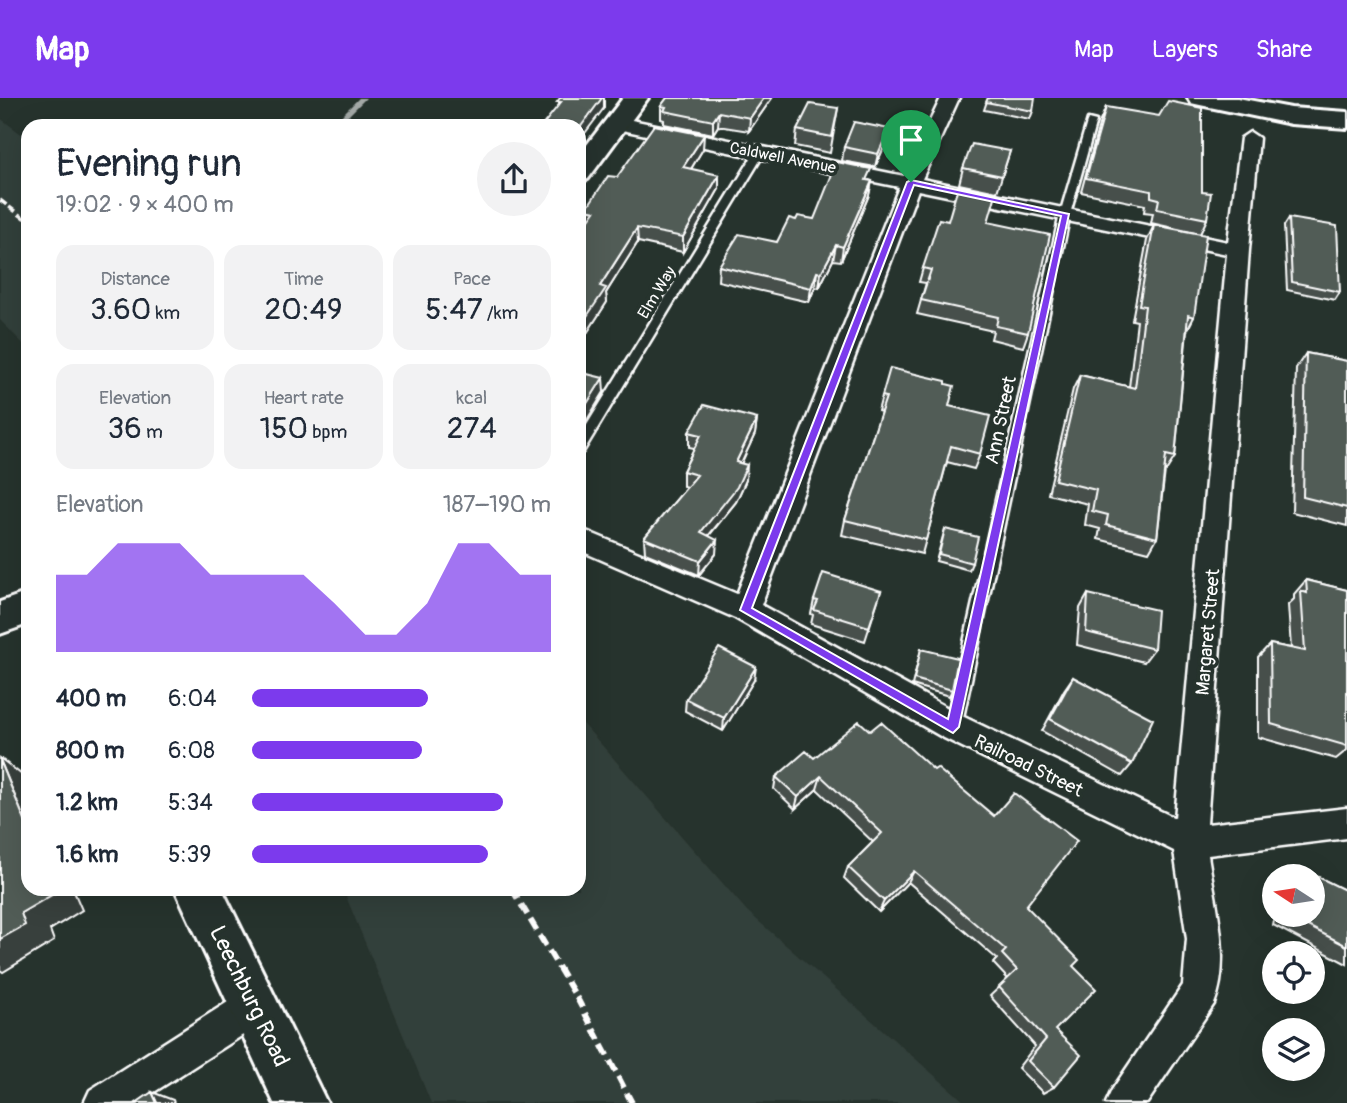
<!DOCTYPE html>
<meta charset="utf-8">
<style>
body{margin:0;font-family:Pangolin,sans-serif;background:#f2f2f3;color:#1f2937;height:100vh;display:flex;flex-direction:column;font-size:26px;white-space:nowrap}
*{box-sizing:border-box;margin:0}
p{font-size:23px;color:#747a83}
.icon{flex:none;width:38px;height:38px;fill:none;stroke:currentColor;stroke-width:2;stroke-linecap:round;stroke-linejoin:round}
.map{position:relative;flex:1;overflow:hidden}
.panel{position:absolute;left:21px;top:21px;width:565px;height:777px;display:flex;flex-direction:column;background:#fff;border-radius:21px;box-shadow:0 7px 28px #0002}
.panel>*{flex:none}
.needle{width:46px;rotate:282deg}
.controls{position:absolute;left:1262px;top:766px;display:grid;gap:14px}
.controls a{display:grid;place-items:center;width:63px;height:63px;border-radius:50%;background:#fff;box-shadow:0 7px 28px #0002;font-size:35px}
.pin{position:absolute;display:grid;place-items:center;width:60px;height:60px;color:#fff;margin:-72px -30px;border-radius:50% 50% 50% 0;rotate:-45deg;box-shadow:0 0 7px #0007}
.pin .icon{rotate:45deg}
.round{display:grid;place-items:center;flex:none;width:74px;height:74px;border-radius:37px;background:#f2f2f3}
.overview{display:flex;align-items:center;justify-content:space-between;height:119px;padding:0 35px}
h1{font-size:38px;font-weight:600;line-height:52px}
.metrics{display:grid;grid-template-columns:repeat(3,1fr);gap:10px;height:119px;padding:7px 35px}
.metrics div{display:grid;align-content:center;border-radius:18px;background:#f2f2f3;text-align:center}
.metrics b{font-size:30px;font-weight:600}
.metrics small{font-size:19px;font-weight:400}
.metrics p{font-size:19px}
.chart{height:196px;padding:14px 35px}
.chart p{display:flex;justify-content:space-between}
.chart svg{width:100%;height:126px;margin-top:7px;fill:#7c3aed;opacity:.7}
ul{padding:0 35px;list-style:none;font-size:23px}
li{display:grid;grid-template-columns:112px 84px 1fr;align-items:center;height:52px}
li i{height:18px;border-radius:9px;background:#7c3aed}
header{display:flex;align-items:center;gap:42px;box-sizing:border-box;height:98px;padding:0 35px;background:#7c3aed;color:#fff}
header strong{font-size:33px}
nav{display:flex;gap:38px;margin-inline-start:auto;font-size:24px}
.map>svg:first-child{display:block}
.built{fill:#333f3a}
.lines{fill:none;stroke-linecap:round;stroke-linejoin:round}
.stream{fill:#a4a9a7;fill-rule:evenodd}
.lane-casing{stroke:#fff;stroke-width:5}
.street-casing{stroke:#fff;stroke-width:5}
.secondary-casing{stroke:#fff;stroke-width:6}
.lane{fill:#26332d;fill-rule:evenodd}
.street{fill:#26332d;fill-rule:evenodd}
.secondary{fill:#26332d;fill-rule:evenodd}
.rail-far1{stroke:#fff;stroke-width:3.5;stroke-dasharray:8 3.5;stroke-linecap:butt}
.rail{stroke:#fff;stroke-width:6;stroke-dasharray:12 6;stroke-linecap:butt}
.wall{fill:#464f4b;stroke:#fff;stroke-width:2}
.shaded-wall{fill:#39403d;stroke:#fff;stroke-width:2}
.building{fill:#515c57;stroke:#fff;stroke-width:2}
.route{fill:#7c3aed;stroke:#fff;stroke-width:2;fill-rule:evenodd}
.labels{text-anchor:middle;stroke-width:7;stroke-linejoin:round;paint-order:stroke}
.far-street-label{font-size:16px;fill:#fff;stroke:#26332d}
.street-label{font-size:19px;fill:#fff;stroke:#26332d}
.near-street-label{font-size:23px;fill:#fff;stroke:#26332d}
</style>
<header>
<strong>Map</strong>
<nav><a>Map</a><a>Layers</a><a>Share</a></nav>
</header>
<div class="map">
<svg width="1347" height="1005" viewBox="0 0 1347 1005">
<rect width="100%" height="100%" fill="#26332d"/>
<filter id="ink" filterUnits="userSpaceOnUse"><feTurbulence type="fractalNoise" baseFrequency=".0143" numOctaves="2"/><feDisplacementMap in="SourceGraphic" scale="14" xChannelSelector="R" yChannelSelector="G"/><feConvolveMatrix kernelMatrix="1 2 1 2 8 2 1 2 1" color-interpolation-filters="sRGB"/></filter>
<g filter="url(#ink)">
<path class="built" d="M0,20L28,41V251L0,222Z
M579,621L747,813L966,1005H431L343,791H579Z"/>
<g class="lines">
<path class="stream" d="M359,0H366L338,28H331Z"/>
<defs>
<path id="lane" d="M1088,21L1096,23L1070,116L961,629L958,634L953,636L948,634L945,629L1060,116Z
M760,51L765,54L583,354L579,355V340L755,54Z"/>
<path id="street" d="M941,0H959L922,81L1228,144L1241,40L1250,34L1259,40L1249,152L1207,726L1347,710V740L1208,757C1215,804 1232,861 1214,906L1147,1005H1106L1112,992L1183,887L1187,841L1174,753L942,639L735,520L579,452V430L737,496L899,89L617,31L610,29L608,25L610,21L617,19L904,78ZM918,92L1227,156L1175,720L964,619L761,507Z
M255,890L268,895L273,908L268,921L137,1005H84L90,992L242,895Z"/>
<path id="secondary" d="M623,0H648L588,81L579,83V57Z
M1188,0H1238L1291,10L1347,14V30L1291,26L1200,7L1191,5Z
M28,494V526L0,536V504Z
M175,791H222L327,1005H274Z"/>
</defs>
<use href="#lane" class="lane-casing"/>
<use href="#street" class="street-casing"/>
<use href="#secondary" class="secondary-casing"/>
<use href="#lane" class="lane"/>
<use href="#street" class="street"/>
<use href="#secondary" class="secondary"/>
<path class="rail-far1" d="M0,102L28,123"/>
<path class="rail" d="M512,791L578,902L632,1005"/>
</g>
<path class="wall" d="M667,0H772L749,33L718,28L713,36L664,26V22L661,21V8Z
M988,0L1033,13L1030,21L984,12Z
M1106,9L1202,94L1207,121L1200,136L1151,125L1153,115L1144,114L1145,107L1081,94L1100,23Z
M838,10L830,55L795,48L797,32Z
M886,45L875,69L842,63L844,49Z
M703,51L691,71L719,91L683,154L638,144L606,195L607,204L583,241L579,240V135L587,124L586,111L617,79Z
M1010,53L997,94L959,86L963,70Z
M869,82L872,83L869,97L841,163L833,162L819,190L815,189L809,204L718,183L719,168L777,144L796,122L814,121Z
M1289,120L1340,194L1335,202L1287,192L1284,128Z
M948,123L988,124L1028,235L1023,249L991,241L993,233L917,216L926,185L919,184L923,170Z
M1154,127L1194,219L1187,233L1175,359L1166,373H1165L1157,440L1149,454L1098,441L1100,431L1085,427L1088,406L1048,396L1073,291L1080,277L1129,289L1137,223L1132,222L1147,142Z
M1306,255L1347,263V428L1292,414L1296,270Z
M946,286L949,308L980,356L974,371L947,364L922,456L842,437L845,422L881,314L878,313L882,298Z
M757,321L755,336L741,365L746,382L736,404L709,438L716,456L699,477L645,455L644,440L687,389L683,388V373L694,350L689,349V334Z
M945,431L972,465L969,472L936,463Z
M1306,482L1347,492V652L1336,661L1258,639V559L1270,546L1291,550L1288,507L1294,501V496Z
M881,493L865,543L811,526L813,517L811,516L814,502Z
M1088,496L1154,551L1144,564L1077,547L1080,510Z
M921,551L952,592L949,598L912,587Z
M1073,579L1132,666L1122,678L1042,633L1064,592Z
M754,582L723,633L685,613L686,601Z
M814,660L1026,808L1073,868L1055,932L1054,989L1043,995L1018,970L1035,948L990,898L1008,881L993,865L997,861L908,784L879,814L844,780L848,769L873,744L817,691L795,711L774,691L776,679Z
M1300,770L1347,793V866L1273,827L1275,817H1312V779H1287Z"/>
<path class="shaded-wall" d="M597,0H604V10L579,43V31Z
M764,0H772L749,33L750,20Z
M719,14L718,28L713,36V23Z
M889,31L886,45L875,69L878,56Z
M704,37L703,51L683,84V69Z
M719,77V91L683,154V139Z
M872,83L869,97L841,163L843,149Z
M637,130L638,144L606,195L607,204L583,241L581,227L600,188Z
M836,147L833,162L819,190L821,175Z
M817,174L815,189L809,204L811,190Z
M603,280L604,294L579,335V318Z
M757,321L755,336L735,379L736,364Z
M747,367L746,382L736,404L700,448L701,434Z
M717,442L716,456L699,477L700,463Z
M756,569L754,582L723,633L724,620Z
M0,660L26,680L28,685V730L0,662Z
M821,678L817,691L795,711L798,699Z
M914,773L908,784L879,814L884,803Z
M53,791H73L82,812L50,832L54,843L3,874L0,872V841L21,815Z
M152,994L173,1002L174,1005H157Z"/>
<path class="building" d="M560,0H602L579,31V28H542L561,4H557Z
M667,0H764L750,20L719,14L713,23L664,13L666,9L661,8Z
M988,0H1035L1033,13L986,4Z
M1168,3L1202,10V94L1211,95L1207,121L1157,111L1159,101L1151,99V93L1086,80L1106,9L1159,18Z
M810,6L838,10L832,39L797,32Z
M854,24L889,31L878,56L844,49Z
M654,27L704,37L683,69L719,77L683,139L637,130L600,188L606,190L581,227L579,226V135L595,113L586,111L608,78L617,79Z
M972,46L1010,53L1002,78L963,70Z
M837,64L871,71L866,82L872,83L843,149L836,147L821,175L817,174L811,190L719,168L739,136L777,144L789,120L796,122L798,118L814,121Z
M958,89L996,96L988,124L1050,137L1028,235L996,228L998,219L921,202L931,172L923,170L939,121L948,123Z
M1289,120L1337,128L1340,194L1292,184Z
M1154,127L1206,137L1194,219L1188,217L1175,359L1166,357L1157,440L1106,427L1108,417L1092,413L1096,392L1055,382L1080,277L1135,290L1145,208L1139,207Z
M1306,255L1347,263V410L1303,399Z
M890,270L946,283V286L954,288L949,308L990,318L980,356L951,348L926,442L845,422L886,299L882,298Z
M579,274L603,280L579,318Z
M704,307L757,321L736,364L747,367L737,389L701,434L717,442L700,463L644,440L697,377L683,373L701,337L689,334Z
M945,431L978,439L972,465L939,456Z
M823,475L881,493L869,529L814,512L818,503L814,502Z
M1306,482L1347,492V648L1271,626L1270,546L1305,553L1301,493L1307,495Z
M1088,496L1157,512L1154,551L1086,534Z
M719,550L756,569L724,620L686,601Z
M921,551L958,560L952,592L914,581Z
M1073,579L1153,621L1132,666L1050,621Z
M859,623L870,633L881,624L934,672L937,670L994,718L1014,695L1077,743L1026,808L1079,862L1073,868L1096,891L1055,932L1081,957L1054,989L1028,963L1046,941L999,889L1017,872L1002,856L1006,852L914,773L884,803L848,769L882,735L821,678L798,699L776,679L806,653L814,660Z
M0,662L28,730V791H53L55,795L21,815L25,827L0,841Z
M1300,770L1347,793V848L1288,818L1312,817V779H1298Z
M152,994L157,1005H136Z"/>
</g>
<path class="route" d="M911,82L1069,116L959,629L953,635L740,512L907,84ZM914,87L1061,118L948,621L752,510Z"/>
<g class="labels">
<g class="far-street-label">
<text transform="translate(783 59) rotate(11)" y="6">Caldwell Avenue</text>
<text transform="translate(656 194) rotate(-59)" y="6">Elm Way</text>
</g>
<g class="street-label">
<text transform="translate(1000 322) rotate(-78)" y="7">Ann Street</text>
<text transform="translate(1207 534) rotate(-85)" y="7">Margaret Street</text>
<text transform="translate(1029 667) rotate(26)" y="7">Railroad Street</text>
</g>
<g class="near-street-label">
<text transform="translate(250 898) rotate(64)" y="8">Leechburg Road</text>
</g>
</g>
</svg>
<div class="controls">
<a><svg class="needle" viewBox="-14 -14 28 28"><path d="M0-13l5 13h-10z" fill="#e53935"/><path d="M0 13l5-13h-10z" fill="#747a83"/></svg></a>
<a><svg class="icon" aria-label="locate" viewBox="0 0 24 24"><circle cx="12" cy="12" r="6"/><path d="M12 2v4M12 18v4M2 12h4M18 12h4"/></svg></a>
<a><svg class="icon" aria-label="layers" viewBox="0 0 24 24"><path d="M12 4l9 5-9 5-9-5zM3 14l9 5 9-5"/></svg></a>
</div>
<div class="pin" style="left:911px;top:84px;background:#1e9e55"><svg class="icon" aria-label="arrive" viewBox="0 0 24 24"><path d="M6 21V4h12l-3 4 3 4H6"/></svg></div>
<section class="panel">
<div class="overview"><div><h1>Evening run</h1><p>19:02 · 9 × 400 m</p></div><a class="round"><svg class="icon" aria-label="share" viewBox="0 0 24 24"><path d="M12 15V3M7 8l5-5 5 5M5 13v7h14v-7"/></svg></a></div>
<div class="metrics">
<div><p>Distance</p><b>3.60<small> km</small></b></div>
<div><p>Time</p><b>20:49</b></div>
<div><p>Pace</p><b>5:47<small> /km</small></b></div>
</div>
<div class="metrics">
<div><p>Elevation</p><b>36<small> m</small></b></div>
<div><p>Heart rate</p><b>150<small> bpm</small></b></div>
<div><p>kcal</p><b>274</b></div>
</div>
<div class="chart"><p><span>Elevation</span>187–190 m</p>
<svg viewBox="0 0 160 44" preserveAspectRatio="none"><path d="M0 44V17L10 17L20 6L30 6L40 6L50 17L60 17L70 17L80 17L90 27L100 38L110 38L120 27L130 6L140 6L150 17L160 17V44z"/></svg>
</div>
<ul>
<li><b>400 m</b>6:04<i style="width:59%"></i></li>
<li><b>800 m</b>6:08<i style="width:57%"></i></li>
<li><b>1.2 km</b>5:34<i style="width:84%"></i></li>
<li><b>1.6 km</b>5:39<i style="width:79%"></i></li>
</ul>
</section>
</div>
